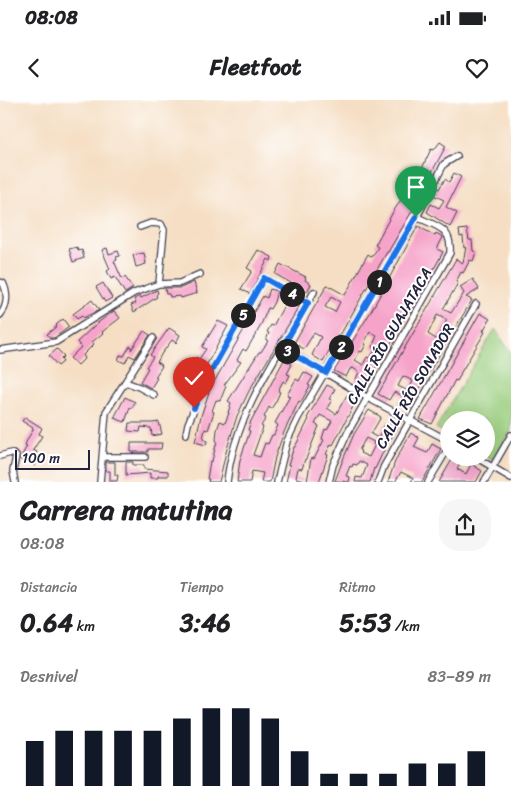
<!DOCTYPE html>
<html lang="es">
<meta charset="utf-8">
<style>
body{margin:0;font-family:Sriracha,sans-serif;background:#f6f6f6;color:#202124;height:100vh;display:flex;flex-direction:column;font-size:19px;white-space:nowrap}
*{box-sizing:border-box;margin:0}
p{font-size:16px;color:#757577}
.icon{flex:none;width:28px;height:28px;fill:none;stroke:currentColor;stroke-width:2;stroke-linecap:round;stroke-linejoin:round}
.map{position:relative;height:382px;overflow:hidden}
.side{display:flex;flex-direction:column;background:#fff;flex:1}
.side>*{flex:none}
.controls{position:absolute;left:440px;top:311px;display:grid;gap:10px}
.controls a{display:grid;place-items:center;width:55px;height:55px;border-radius:50%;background:#fff;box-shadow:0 5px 20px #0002;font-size:25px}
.scale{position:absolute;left:15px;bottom:12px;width:75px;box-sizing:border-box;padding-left:5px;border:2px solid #22223b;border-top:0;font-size:14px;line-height:18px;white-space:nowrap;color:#22223b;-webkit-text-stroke:4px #fff;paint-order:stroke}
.pin{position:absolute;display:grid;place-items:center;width:42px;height:42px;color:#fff;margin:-51px -21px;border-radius:50% 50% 50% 0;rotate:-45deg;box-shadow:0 0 5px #0007}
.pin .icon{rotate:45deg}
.km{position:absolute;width:25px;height:25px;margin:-12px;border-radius:50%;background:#222;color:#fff;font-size:14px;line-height:25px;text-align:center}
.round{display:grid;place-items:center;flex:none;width:52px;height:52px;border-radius:20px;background:#f6f6f6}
.headline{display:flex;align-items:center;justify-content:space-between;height:85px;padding:0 20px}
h1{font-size:28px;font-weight:800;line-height:38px}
.stats{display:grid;grid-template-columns:repeat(3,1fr);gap:8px;height:85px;padding:5px 20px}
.stats div{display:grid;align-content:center}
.stats b{font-size:25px;font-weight:800}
.stats small{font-size:14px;font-weight:400}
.stats p{font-size:14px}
.chart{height:140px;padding:10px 20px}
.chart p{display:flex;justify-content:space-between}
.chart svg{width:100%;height:90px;margin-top:5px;stroke:#111827;stroke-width:6}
.status{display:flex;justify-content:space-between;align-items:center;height:35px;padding:0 25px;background:#fff;direction:ltr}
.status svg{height:14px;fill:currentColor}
header{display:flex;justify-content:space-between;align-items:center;height:65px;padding:0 20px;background:#fff;font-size:22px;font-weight:800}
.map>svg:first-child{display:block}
.green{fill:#9acd7d;stroke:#5e785c}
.building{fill:#f6a3c9;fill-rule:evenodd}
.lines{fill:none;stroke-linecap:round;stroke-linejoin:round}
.minor-casing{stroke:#423e4f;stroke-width:8}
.minor{stroke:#fff;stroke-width:5.5}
.route-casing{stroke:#fff;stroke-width:10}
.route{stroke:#1a73e8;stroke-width:6}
.labels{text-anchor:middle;stroke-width:4;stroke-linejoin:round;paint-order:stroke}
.street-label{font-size:15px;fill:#22223b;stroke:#fff}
</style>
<div class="status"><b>08:08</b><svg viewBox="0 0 49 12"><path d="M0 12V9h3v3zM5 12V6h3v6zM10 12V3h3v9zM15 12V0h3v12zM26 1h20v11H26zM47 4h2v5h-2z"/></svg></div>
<header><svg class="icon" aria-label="back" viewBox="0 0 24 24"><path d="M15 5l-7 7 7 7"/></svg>Fleetfoot<svg class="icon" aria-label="heart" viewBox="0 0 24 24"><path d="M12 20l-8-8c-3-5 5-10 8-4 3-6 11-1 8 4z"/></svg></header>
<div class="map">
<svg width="511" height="382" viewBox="0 0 511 382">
<rect width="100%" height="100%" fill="#fff"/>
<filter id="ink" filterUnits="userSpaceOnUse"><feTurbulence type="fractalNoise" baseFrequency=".02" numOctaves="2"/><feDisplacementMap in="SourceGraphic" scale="10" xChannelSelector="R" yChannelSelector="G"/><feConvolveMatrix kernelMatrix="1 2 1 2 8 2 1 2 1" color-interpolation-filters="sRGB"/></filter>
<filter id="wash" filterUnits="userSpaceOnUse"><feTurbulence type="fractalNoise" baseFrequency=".0096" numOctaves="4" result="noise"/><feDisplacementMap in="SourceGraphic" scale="20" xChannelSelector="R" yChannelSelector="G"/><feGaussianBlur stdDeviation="1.12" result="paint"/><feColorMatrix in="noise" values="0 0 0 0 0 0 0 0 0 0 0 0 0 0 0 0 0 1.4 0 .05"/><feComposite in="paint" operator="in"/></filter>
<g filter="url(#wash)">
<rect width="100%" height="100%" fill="#f5dec3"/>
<path class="green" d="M495,229L511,253V331L494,360L486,356V320H449V335L436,328Z"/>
<g id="blocks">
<path class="building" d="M440,42L446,46L422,90L424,91L388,152H387L339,237L337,236L323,262L312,255L321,237L314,233L304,249L294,243L327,185L345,195L368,154L372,157L378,147L375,145L393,112L416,76L418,77L431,49L434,50ZM331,197L340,202L335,212L325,207Z
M454,73L461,77L446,107L457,113L450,127L427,112L431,104L439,108L444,100L433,95L437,88L439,89L445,79L449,82Z
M418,126L435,136L436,133L443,137L437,149L443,152L429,178L428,177L415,204L410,212L408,211L385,254L384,253L365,286L355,281L359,272L353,268L350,269L346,277L334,271L370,213ZM370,232L377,236L372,247L376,249L370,258L367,257L363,265L355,260L360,251L362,252L366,244L364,243Z
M467,129L469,140H472L473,151L476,152L473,161L470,160L463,173L461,172L456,182L458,183L443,209L451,213L464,193L460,187L473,179L479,189L466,197L472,200L457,225L450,233L442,250L408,309L398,304L403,296L394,292L389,300L378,294L456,159L463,163L466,147L464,148L463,136L460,137L459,130ZM437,215L447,220L436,239L428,234ZM403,276L413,281L408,291L398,286Z
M77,147L78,151L82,150L84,158L73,162L69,149Z
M107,148L109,154L118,151L120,156L116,157L117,160L114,161L122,179L125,177L133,188L125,193L115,177L111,179L107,171L110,169L102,150Z
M258,150L272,157L271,161L268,159L250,194L241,189L252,171L247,168Z
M144,153L146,164L136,167L133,155Z
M280,164L306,177L305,180L311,184L307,192L275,174Z
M194,182L197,193L181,198L180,196L170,197L169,194H166L165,188H181Z
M103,183L112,198L105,202L96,187Z
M270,189L277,191L274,202L270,209L268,208L260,227L246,251L243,249L237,260L241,262L224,285L226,286L220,301L216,300L212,311L214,312L208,330L205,329L203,339L207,341L206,345L195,342L201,316L210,289L263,196L267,198Z
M157,190L158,193L156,195L157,197L134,212L131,205L136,203L134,199L140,196L141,198Z
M288,198L300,205L249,291L237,316L226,352L219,382H208L209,379H207L210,361H212L217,341L216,340L217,330L220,321L225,323L229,313H228L231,303L228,301L259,252H261L268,241L266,240L269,233L267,232L271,225L273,226Z
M92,200L99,210L83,218L82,216L77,219L73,214Z
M114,211L120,218L102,232L103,233L92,242L94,244L83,255L85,258L78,265L70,258L81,247L77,242L96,224Z
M480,213L490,219L483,231L485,232L460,274H461L457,281L455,280L432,324L420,319Z
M63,219L69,227L54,238H50L47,234L57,226L56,225Z
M218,221L228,226L197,282L189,278L195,268L191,266L196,257L199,259L206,249L202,247Z
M169,228L180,235L176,243L172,240L162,253L157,262L162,266L155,277L157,278L151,288L140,282L148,268L146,267L153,257L150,255Z
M144,231L150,235L135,258L129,255L125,263L118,260L120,255L124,256L130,246L132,247L131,250Z
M57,249L64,256L61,259L63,262L58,266L49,256Z
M284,260L292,264L287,274L290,275L286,283L283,281L278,291L280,292L276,301L271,309L269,307L264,317L266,318L261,326L263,327L253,355L260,357L265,343L268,344L272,335H274L278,325L275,323L290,296L287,295L296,279L299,281L304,272L313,277L308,285L310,286L301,302L299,301L284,332L275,357L270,382H261L263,373L252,371L250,382H237L240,360L250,331L248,330L251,321Z
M327,285L335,289L329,299L332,300L327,308L336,314L347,295L356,301L333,345L331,344L326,354L328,355L319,382H307L311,358L314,359L324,340L322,339L325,329L327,330L332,321L320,315L315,324L319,326L306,359H305L302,369L298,368L296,378L304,380V382H286L290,365H288L294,347H295L309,319L307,318Z
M125,297L135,302L132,308L130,307L125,322L114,318Z
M369,310L381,317L371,334L378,338L385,324L389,326L391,322L398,327L384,350L375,369L374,368L370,382H355L356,377L362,378L367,365L359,361L357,365L353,364L352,367L350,366L346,376L350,377L349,382L335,381L342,362L354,334ZM366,338L374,342L373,344L375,345L369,357L360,353L361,351L359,350Z
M25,317L42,328L39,334L42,336L33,350L37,352L36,354L39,358L35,361L37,362L35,366L25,360L24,362L20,359L27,346L25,345L28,338L33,330V328L22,321Z
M159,322L162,334L152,336L151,328L141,327L140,332L128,331L129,323H152Z
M411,333L419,338L414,347L418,349L427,353L432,344L441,349L422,382H411L413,378L401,372L395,382H388L396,359Z
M131,343H162L161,349H148V352H131Z
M453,358L462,360L457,369L466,374L471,364L482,371L476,382H439Z
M106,362H115V375H118L117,381H110V371H106Z
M126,362H133V365H144V369L168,371V376H158V378H150V373L126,375Z"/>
</g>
</g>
<g filter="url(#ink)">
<use href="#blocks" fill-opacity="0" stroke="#423e4f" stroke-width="1"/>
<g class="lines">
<defs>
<path id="minor" d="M140,127L151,123L161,124L164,130L159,184
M0,182L3,183C8,193 8,206 0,215
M282,247L368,298L449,341
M0,250L56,242L134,193L159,184L180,183L200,174
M125,282L139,287L154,295
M186,334L188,324L205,282L264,178L307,203
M0,356L11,353L16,356L13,371L15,382
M102,357H145
M477,358L511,378
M100,382L106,312L153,238
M227,382C234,315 281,250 314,192
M277,382L287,341L298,318L417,117L444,64L457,56
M329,382L333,365L348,332L450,153C452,127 437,127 417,117
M378,382L384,366L476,204
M428,382L449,347
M484,382L511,335"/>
</defs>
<use href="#minor" class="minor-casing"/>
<use href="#minor" class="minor"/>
</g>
</g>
<g class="lines" filter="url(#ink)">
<defs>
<path id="route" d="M194,308L205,282L264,178L308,203L282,248L326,273L416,117"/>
</defs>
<use href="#route" class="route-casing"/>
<use href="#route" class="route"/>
</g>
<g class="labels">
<g class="street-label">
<text transform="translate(389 236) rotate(-60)" y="5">CALLE RÍO GUAJATACA</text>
<text transform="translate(415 286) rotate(-60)" y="5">CALLE RÍO SONADOR</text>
</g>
</g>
</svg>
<div class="controls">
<a><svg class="icon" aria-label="layers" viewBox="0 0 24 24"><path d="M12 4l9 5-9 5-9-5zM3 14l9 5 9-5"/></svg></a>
</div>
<div class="scale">100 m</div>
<div class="pin" style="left:416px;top:117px;background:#1e9e55"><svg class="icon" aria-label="arrive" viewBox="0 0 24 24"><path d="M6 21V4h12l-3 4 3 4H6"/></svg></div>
<div class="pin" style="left:194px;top:308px;background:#d93025"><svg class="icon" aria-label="check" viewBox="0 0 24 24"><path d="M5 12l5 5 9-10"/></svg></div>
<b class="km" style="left:379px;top:182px">1</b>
<b class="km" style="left:341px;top:247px">2</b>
<b class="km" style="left:287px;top:251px">3</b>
<b class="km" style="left:292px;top:194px">4</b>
<b class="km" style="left:243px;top:215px">5</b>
</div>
<section class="side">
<div class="headline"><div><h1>Carrera matutina</h1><p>08:08</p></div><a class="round"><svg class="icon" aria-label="share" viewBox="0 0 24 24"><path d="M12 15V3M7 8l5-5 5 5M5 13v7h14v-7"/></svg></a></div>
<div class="stats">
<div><p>Distancia</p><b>0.64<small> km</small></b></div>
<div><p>Tiempo</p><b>3:46</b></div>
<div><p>Ritmo</p><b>5:53<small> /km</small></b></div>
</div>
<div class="chart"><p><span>Desnivel</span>83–89 m</p>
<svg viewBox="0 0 160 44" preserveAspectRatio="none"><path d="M5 44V22M15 44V17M25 44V17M35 44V17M45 44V17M55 44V11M65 44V6M75 44V6M85 44V11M95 44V27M105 44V38M115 44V38M125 44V38M135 44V33M145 44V33M155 44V27"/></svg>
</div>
</section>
